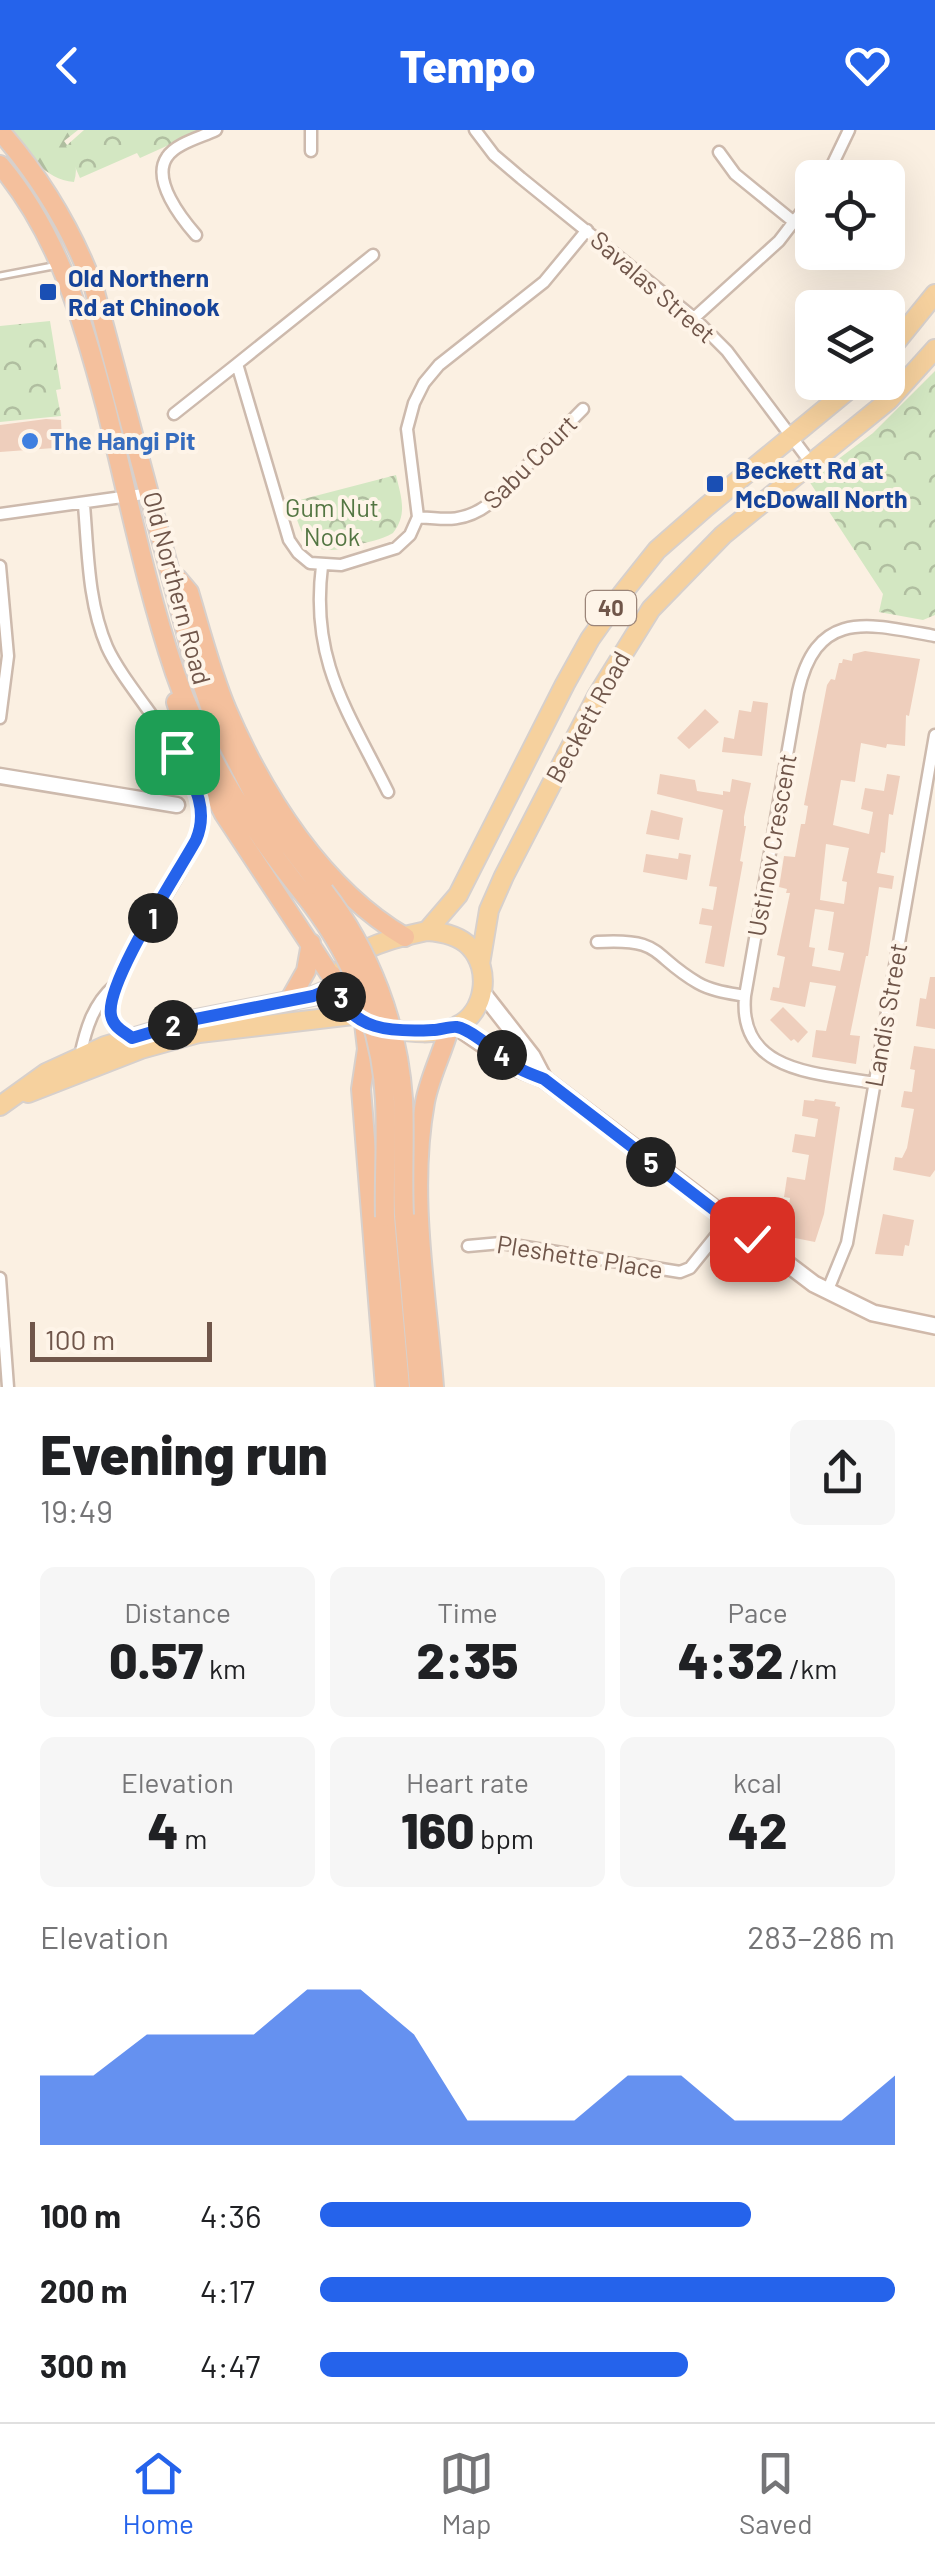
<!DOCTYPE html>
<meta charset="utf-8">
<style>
body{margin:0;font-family:Barlow,sans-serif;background:#f6f6f6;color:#202124;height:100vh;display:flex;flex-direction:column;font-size:38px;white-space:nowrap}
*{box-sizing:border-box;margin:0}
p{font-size:32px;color:#757577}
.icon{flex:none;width:55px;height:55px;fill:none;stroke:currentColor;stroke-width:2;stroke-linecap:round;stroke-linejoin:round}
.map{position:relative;height:1257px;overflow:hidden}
.details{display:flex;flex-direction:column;background:#fff;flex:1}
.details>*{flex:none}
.tools{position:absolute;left:795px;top:30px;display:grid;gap:20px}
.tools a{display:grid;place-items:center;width:110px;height:110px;border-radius:15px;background:#fff;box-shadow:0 10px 40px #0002;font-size:50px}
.scale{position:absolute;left:30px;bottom:25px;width:182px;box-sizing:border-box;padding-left:10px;border:5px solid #70564a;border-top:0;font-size:28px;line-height:35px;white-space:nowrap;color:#70564a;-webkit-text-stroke:8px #fef4e8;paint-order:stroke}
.pin{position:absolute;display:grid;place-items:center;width:85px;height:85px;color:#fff;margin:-42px;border-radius:20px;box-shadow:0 5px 15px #0006}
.km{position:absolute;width:50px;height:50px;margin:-25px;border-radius:50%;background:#222;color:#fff;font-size:28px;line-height:50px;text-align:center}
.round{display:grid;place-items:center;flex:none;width:105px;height:105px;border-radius:15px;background:#f6f6f6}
.summary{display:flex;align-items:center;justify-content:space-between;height:170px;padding:0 40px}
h1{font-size:55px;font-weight:800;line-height:75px}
.stats{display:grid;grid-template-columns:repeat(3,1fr);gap:15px;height:170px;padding:10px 40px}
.stats div{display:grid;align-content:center;border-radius:15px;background:#f6f6f6;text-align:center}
.stats b{font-size:50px;font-weight:800}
.stats small{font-size:28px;font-weight:400}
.stats p{font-size:28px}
.chart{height:280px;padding:20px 40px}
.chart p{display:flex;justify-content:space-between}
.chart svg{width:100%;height:180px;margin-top:10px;fill:#2563eb;opacity:.7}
ul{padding:0 40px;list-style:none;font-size:32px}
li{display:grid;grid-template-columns:160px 120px 1fr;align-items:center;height:75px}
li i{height:25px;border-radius:12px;background:#2563eb}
header{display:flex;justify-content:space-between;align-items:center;height:130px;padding:0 40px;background:#2563eb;color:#fff;font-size:45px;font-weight:800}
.tabs{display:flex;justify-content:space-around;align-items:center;height:140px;border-top:2px solid #e0e0e0;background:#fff;font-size:28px;color:#757577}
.tabs a{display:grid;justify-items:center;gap:5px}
.tabs .active{color:#2563eb}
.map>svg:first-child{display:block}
.forest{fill:url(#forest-firs)}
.park{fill:url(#park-crowns)}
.building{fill:#eecebc;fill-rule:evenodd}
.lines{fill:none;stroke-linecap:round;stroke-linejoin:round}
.service-casing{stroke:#cdbaad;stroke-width:10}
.minor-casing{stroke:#cdbaad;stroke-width:15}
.tertiary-casing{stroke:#cdbaad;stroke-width:19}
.secondary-casing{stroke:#d0b9aa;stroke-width:20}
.primary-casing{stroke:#d7d0cc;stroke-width:22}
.trunk-casing{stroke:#d7d0cc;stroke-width:22}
.service{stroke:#fff;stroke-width:5}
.minor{stroke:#fff;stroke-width:10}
.tertiary{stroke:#fff;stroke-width:14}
.secondary{stroke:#fff;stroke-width:15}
.primary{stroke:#f6d19e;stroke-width:18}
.trunk{stroke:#f4c09d;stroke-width:18}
.trunk-bridge-casing{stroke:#d7d0cc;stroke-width:22;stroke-linecap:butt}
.trunk-bridge{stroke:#f4c09d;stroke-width:18}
.route-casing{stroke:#fff;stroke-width:20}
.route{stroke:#2563eb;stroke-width:12}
.transit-dot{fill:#1a4fb4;stroke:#fef4e8;stroke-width:4}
.shop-dot{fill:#3f7fe0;stroke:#fef4e8;stroke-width:4}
.labels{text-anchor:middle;stroke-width:8;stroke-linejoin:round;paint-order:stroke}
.shield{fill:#fef4e8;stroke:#9b8579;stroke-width:2.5}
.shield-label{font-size:22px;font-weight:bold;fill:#70564a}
.transit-label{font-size:25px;font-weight:bold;fill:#164399;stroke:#fef4e8;text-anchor:start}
.street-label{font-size:25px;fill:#70564a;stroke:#fef4e8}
.shop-label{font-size:25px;font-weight:bold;fill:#366cbe;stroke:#fef4e8;text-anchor:start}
.park-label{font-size:25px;fill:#547643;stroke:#fef4e8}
</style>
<header><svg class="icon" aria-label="back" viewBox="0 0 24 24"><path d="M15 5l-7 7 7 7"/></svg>Tempo<svg class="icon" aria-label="heart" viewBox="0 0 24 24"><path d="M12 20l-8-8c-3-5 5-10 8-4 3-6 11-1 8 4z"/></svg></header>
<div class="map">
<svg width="935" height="1257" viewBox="0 0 935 1257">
<defs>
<pattern id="forest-firs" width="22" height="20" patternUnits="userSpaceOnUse" patternTransform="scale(2.5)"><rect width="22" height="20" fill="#d3e7c2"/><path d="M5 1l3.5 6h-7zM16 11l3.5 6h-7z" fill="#b0bea0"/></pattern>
<pattern id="park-crowns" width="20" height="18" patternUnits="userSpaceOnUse" patternTransform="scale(2.5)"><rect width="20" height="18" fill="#d3e7c2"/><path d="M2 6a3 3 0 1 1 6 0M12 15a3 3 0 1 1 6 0" fill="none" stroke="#b0bea0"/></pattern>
</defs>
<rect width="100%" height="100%" fill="#fbf0e2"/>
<path class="forest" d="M10,0H78L64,11C74,24 79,36 74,52C44,50 27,21 10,0Z"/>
<path class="park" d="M84,0H202L140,28L137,23L80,48L66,16Z
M50,191L61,259L56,260L61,286L0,292V196Z
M935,241V485L923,490L879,482L883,464L809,351L873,303Z
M396,345C401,367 408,384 393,403C381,410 367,412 353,416C310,429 302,410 292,372Z"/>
<path class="building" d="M46,289L61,290L62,310L54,318L0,322V295Z
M865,521L920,529L909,586L906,585L905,616L887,614L886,618L861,613L855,652L841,650L833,695L869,704L873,682L861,679L865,658L884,661L887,644L900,646L893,685L889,684L885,723L881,722L877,743L894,746L892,759L879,757L868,826H866L850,905L860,906L856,934L812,927L816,900L826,901L836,856L810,852L805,877L770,870L773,857L779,858L785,827L777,825L790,763H786L787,759L779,757L781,745L784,726L795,727L801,694H805L808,676L804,675L827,555L831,549L835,550L839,533H842L843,529L852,531L853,524ZM826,714L849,718L842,751L847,752L844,774L820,770ZM815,779L834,782L828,820L844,823L840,841L812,836L815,818L809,817Z
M753,571L768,573L762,626L722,622L724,607L734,609L739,580L751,582Z
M705,579L719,592L689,619L677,608Z
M660,644L695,650L697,661L723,665V661L730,662L732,649L751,653L744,687V696H746L740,731L743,732L724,837L705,833L712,796L699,794L702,778L713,780L717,757L709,756L723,680L657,664Z
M651,680L683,688L679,710L646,704Z
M679,723L691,725L687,750L643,742L646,724L678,729Z
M930,847H935V899L916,896L920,868L926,869Z
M783,877L808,902L798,913L794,909L791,911L770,890Z
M914,916L935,919V1040L930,1047L893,1040L895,1027L902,1028L907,1018L914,979L901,977L904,961L912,962L915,940L910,939Z
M815,969L836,972L835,976L840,977L824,1084L815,1112L785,1106L790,1068L784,1067L787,1047L805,1050L809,1025L792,1022L795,1004L815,1007L818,989L802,986L804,970L814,971Z
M883,1084L914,1090L909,1116L905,1115L903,1126L875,1124Z"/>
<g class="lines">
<defs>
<path id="service" d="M0,146L53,136"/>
<path id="minor" d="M475,0L494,25L521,48L694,188L727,221L811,333
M311,21V0
M719,22L735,44L794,92
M826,48L849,0
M196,105C182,89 151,50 167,27C176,13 202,7 216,0
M373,125L237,234L289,410L298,423L310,433L341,435L396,418L410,405L418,387L407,299L414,273L424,253L439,235L544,152L587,100
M694,188L779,111L812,68
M174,284L237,234
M84,375C88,422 88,473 107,517C128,564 205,638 202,688C200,735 91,856 113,893C117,899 125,903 131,907
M0,384L151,363
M418,387C447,390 465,392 489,374L583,279
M0,436L8,526L0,588
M322,436C310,531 348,581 388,662
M597,812C664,808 650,825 698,853C712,861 729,863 745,866
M80,926C86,898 93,874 115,855
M875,953C820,943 738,944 745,866L798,562C817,478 868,494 935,506
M468,1116L501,1113L680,1142L690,1138L728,1091
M0,1148L8,1257
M827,1162L847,1113L935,605"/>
<path id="tertiary" d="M0,646L177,675"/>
<path id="secondary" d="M482,862L532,926L544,949
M457,897L519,939L544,949L814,1154L873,1183L935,1196"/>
<path id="primary" d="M888,222L935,164
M427,801L458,765L565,554L590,509L622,464L657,420L706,377L858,252
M427,801C442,802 459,805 470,817C491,839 486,882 457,896C439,906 408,902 389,899C352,895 316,854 355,826C374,812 405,806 427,801Z
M480,834L489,780L504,746L597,566L651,479L723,405L889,270L935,219
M28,963L141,919L199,903L353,885
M0,976L46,943L105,916L196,889L313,866L340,855"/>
<path id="trunk" d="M0,1C41,48 72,99 94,158L191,521L213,585L262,680L324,761
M0,35C59,105 83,191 106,278C128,366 146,457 175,543C204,628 254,703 310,772
M178,449L189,462C201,502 211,542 227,580C264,666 323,759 405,807
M176,572L191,618L224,684L329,843L340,851
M289,871L306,841L311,813
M364,893L367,919L361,959L385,1257
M404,1085L419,1257
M385,1087L400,1257
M434,1257C427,1164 408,1065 425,972C430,946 442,924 449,899"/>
</defs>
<use href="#service" class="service-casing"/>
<use href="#minor" class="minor-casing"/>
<use href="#tertiary" class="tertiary-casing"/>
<use href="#secondary" class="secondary-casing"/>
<use href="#primary" class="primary-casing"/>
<use href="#trunk" class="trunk-casing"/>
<use href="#service" class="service"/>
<use href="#minor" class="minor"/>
<use href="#tertiary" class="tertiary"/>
<use href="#secondary" class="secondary"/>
<use href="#primary" class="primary"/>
<use href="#trunk" class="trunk"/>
<defs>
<path id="trunk-bridge" d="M324,761C370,820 398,894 403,969C405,1008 402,1046 404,1085
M310,772C354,830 382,899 385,971C387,1010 384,1048 385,1087"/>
</defs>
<use href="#trunk-bridge" class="trunk-bridge-casing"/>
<use href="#trunk-bridge" class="trunk-bridge"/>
</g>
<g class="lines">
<defs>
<path id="route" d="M177,622C192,651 210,677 196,710C178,743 105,853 111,885C113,897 123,901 132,908L196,889L313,866L340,855C344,902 397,902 433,900C439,900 451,896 457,897C471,899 503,927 515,936C524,942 534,945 544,949L752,1109"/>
</defs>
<use href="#route" class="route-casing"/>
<use href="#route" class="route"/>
</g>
<g class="transit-dot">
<rect x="38" y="152" width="20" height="20" rx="5"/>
<rect x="705" y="344" width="20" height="20" rx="5"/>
</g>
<circle class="shop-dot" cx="30" cy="311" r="10"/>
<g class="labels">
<rect class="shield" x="586" y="461" width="50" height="34" rx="8"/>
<g class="shield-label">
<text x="611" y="486">40</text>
</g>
<g class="transit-label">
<text x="68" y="157">Old Northern<tspan x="68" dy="29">Rd at Chinook</tspan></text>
<text x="735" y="349">Beckett Rd at<tspan x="735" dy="29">McDowall North</tspan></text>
</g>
<g class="street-label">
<text transform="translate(653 157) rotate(41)" y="9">Savalas Street</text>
<text transform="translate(530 332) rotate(-45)" y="9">Sabu Court</text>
<text transform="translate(177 458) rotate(75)" y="9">Old Northern Road</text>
<text transform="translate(588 587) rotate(-61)" y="9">Beckett Road</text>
<text transform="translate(772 715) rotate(-80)" y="9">Ustinov Crescent</text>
<text transform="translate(886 885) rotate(-80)" y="9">Landis Street</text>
<text transform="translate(580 1127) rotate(9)" y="9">Pleshette Place</text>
</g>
<g class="shop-label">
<text x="50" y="320">The Hangi Pit</text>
</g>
<g class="park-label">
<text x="332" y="387">Gum Nut<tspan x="332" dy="29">Nook</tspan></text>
</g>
</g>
</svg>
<div class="tools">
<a><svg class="icon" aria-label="locate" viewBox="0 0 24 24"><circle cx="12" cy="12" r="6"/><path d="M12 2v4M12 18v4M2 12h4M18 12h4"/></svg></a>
<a><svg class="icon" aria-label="layers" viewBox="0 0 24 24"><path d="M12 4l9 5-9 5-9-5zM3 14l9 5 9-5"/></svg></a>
</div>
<div class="scale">100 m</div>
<div class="pin" style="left:177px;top:622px;background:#1e9e55"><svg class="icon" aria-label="arrive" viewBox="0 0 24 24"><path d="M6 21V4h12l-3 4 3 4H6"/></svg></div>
<div class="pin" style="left:752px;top:1109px;background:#d93025"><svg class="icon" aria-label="check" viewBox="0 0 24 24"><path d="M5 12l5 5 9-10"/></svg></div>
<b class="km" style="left:153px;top:788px">1</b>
<b class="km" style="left:173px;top:895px">2</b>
<b class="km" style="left:341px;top:867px">3</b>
<b class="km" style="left:502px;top:925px">4</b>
<b class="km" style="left:651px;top:1032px">5</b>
</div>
<section class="details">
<div class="summary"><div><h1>Evening run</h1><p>19:49</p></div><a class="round"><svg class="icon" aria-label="share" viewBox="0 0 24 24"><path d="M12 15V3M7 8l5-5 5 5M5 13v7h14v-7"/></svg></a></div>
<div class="stats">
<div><p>Distance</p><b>0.57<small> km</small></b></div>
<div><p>Time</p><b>2:35</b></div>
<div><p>Pace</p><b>4:32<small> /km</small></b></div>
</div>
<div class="stats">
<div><p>Elevation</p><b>4<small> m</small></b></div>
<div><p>Heart rate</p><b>160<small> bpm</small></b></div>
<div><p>kcal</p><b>42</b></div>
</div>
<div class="chart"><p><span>Elevation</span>283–286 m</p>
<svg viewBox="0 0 160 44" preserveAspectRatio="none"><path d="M0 44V27L10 27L20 17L30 17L40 17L50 6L60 6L70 17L80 38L90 38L100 38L110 27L120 27L130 38L140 38L150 38L160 27V44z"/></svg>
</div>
<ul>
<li><b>100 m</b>4:36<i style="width:75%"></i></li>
<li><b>200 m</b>4:17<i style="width:100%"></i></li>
<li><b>300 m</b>4:47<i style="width:64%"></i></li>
</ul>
</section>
<nav class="tabs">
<a class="active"><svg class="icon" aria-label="home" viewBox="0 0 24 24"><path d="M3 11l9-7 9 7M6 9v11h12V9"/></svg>Home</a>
<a><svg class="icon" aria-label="map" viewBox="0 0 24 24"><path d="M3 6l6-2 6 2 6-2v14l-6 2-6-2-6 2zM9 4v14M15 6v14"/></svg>Map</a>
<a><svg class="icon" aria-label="saved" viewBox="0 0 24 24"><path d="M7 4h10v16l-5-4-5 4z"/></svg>Saved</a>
</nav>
